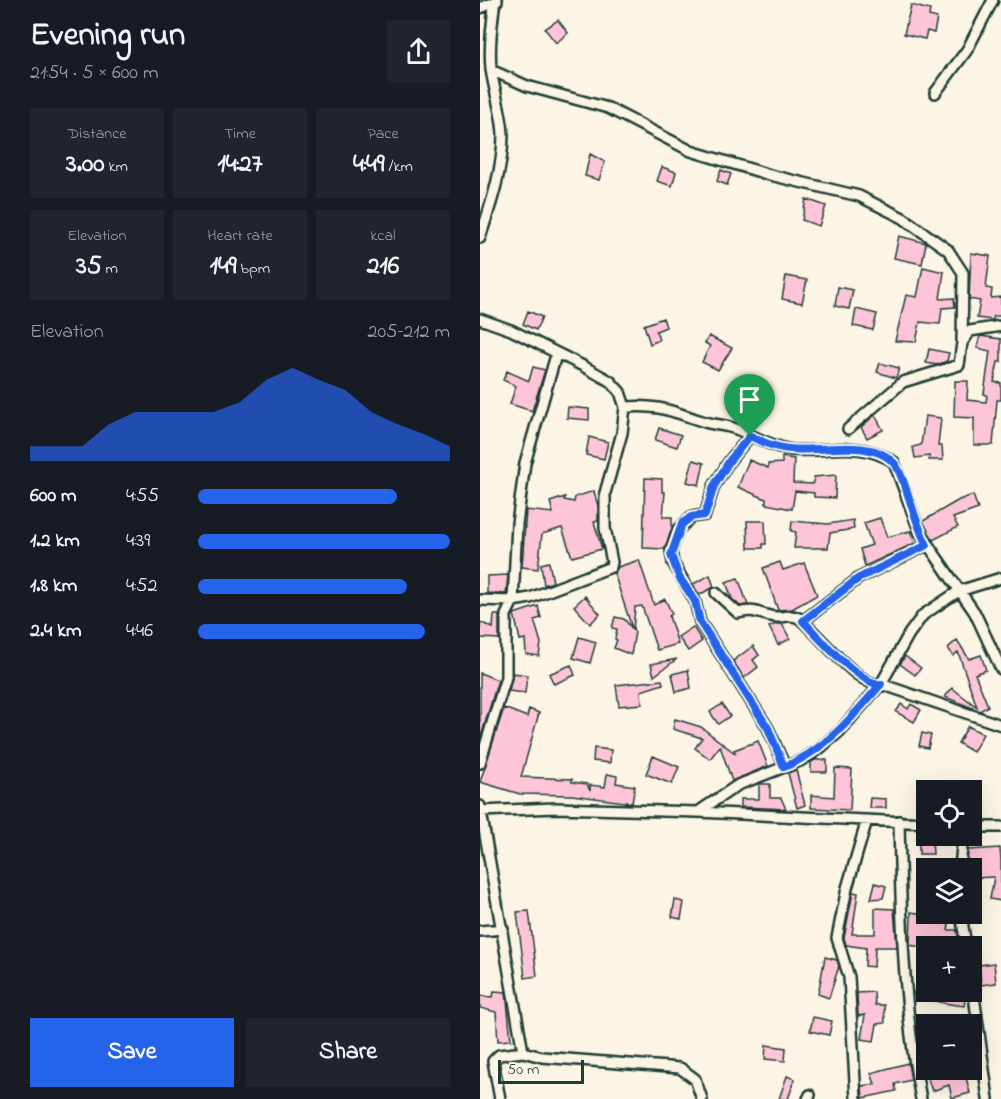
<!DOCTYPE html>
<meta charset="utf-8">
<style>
body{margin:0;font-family:"Indie Flower",sans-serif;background:#20242c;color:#f1f3f6;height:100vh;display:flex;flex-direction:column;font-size:22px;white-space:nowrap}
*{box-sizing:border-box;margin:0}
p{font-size:20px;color:#9ea1a6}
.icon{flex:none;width:33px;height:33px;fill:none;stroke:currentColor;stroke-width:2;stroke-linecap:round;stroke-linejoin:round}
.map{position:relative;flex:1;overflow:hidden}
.panel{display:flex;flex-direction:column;background:#171b24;width:480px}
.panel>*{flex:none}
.buttons{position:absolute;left:436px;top:780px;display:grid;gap:12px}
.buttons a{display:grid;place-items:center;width:66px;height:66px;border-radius:0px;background:#171b24;box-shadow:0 6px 24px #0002;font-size:30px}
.scale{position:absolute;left:18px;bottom:15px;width:86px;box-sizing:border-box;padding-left:6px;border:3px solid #1f3d34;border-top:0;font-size:16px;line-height:21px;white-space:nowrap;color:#1f3d34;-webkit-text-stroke:4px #fcf5e5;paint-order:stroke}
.pin{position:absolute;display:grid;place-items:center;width:51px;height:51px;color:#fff;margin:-62px -26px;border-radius:50% 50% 50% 0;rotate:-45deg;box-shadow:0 0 6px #0007}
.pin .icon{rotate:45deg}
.round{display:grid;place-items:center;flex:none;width:63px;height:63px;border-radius:0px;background:#20242c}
.overview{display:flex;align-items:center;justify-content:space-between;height:102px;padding:0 30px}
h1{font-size:33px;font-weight:800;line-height:45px}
.metrics{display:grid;grid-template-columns:repeat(3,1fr);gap:9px;height:102px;padding:6px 30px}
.metrics div{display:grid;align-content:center;border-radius:0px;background:#20242c;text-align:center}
.metrics b{font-size:26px;font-weight:800}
.metrics small{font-size:16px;font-weight:400}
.metrics p{font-size:16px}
.chart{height:168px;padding:12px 30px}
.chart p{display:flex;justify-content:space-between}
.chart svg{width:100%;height:108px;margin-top:6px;fill:#2563eb;opacity:.7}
.primary-button{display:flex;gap:12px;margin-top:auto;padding:12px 30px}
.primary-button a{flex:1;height:69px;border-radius:0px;background:#2563eb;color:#fff;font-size:24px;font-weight:800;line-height:69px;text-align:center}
.primary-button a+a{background:#20242c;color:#f1f3f6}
ul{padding:0 30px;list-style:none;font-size:20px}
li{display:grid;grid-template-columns:96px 72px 1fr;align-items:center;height:45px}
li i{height:15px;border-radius:8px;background:#2563eb}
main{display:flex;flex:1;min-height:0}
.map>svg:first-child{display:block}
.building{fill:#fec5d8;stroke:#1f3d34;stroke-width:1.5}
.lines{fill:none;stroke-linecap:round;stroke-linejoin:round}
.street-casing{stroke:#1f3d34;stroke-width:14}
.street{stroke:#fcf5e5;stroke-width:9}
.route-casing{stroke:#fff;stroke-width:12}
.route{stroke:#2563eb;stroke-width:8}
</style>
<main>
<section class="panel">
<div class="overview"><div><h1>Evening run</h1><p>21:54 · 5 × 600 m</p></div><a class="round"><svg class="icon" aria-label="share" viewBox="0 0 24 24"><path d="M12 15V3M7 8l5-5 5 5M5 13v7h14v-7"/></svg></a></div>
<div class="metrics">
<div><p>Distance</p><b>3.00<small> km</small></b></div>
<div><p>Time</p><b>14:27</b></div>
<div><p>Pace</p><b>4:49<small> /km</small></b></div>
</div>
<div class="metrics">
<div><p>Elevation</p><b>35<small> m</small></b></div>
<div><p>Heart rate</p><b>149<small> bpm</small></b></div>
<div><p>kcal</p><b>216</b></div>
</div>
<div class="chart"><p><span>Elevation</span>205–212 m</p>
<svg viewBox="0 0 160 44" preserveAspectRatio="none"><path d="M0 44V38L10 38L20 38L30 29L40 24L50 24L60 24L70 24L80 20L90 11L100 6L110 11L120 15L130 24L140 29L150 33L160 38V44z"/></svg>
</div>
<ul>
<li><b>600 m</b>4:55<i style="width:79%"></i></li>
<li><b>1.2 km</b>4:39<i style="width:100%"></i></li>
<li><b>1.8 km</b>4:52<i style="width:83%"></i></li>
<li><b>2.4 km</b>4:46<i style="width:90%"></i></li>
</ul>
<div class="primary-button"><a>Save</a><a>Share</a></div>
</section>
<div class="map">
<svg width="521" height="1099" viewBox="0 0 521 1099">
<rect width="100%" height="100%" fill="#fcf5e5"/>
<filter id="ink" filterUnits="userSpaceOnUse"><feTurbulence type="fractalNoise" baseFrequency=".0167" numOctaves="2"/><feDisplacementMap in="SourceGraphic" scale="12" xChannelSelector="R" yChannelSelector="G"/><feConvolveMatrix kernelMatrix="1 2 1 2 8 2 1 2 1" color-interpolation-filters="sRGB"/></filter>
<g filter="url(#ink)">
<path class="building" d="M431,5L450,10L449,16L457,18L454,33L447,31L445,39L424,34Z
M78,20L88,33L76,43L65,29Z
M110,154L125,162L119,180L105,176Z
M182,167L196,172L192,186L177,181Z
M241,170L251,174L247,185L237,181Z
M326,199L346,206L339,226L322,220Z
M419,236L446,243L442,264L414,258Z
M491,253L510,256L506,288L512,289L511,298L521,297V316H514L513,320L497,318L500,301L489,299Z
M443,267L464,272L460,299L474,298L475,307L462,308L460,324L440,322L436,342L415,341L426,295L437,297Z
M306,276L327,280L322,303L302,299Z
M358,287L373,290L369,309L355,306Z
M376,309L397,314L393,330L373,326Z
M48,311L62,317L56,330L43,324Z
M183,318L186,327L176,331L179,340L170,344L164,325Z
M229,336L252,348L238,370L222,362L230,346L225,343Z
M500,336L521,339V362H518L514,382L521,383V400H517L513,445H494V418L474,417L475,381H488L487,400L506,402L507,395L504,394L510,351L497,348Z
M449,349L469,353L467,361L457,365L446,363Z
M400,363L419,368L416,378L397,372Z
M53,367L65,370L52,411L30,404L36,386L23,380L27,371L49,381Z
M270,379L291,388L287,399L266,390Z
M88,407L109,409V420L87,418Z
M395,415L403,430L387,438L381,427Z
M445,416L461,418L458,446H462L463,460H449V456L435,458L433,447L441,445Z
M179,428L201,435L197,447L175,440Z
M109,437L128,442L124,459L106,455Z
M302,457L314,459L313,483L333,484L334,477L356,475L355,498L334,497V493L315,491L312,509L286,504V499L258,487L269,460L288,468V464L302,463Z
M213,460L224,463L219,485L207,482Z
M165,478L182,479V492H185L183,517H192V528L185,549L163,548Z
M114,491L118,506V521L114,522L122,549L92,557L82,528L62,534L58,569L42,567L46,510L73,513L70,502L85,497L84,500L94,502L95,497Z
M493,495L498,509L473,518L478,527L453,540L443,521L479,500Z
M400,518L407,537L430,531L435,543L385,566L380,549L392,545L384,523Z
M373,520L374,529L350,533L348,548H314L316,532L311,531L312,521L348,524Z
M267,521H285L286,544H283V548H268Z
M159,560L174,605L185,599L192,614L189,616L198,644L177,650L162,606L155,607L153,631L134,573L138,567Z
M69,562L73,582L64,585L61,564Z
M300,562L303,570L324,563L337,595L312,609L298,610L283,568Z
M28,575L26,594L7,593V576Z
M230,575L234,587L219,595L213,584Z
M258,578L260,583L268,605L260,606L252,599L246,582Z
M105,596L120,614L110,624L94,606Z
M58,606L61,618L54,620L61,643L59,656L46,654L45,639L40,640L34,614Z
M14,615H19V639L0,638V622L13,628Z
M135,617L144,619L155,632L151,655L134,648L137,640L135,639L137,629L132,628Z
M296,624H302L310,639L298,645L289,627Z
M213,627L222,641L208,651L198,637Z
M99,637L116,642L110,663L93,658Z
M477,640L489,659L501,655L506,670L495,674L508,706L500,711L465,697L472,688L497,707L478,652L473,656L468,648Z
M273,646L279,655L273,660L278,667L264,678L253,661Z
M425,656L441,668L435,675L420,664Z
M197,659L174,676L171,664Z
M91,665L95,675L74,684L69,674Z
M208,670L211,688L196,692L192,674Z
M0,673L18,680L0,740Z
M33,673L47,675L45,693L29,691Z
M182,680L183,684L161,691L162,704L139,706L136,685Z
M242,704L250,716L238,724L230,712Z
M421,704L428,709L431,704L441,710L434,722L416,712Z
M24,708L47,717L49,709L59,713L41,777L92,779V782L107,784L110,791V785L125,787L127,774L137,776L136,783L155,786L152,803L92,795L40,794L0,782Z
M195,719L221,727L256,754L254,750L278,741L288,766L252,781L240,746L230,759L215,748L222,738L193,729Z
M488,726L503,734L493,752L478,743Z
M442,733L451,735L448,748L439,746Z
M114,748L131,750L130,763L113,761Z
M173,756L199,767L192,784L166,774Z
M335,760H347V772H331V762Z
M355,768L372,769L370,810L331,808V795L354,797Z
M316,770L325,805L317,808L308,773Z
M279,784H290V798H301L306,809L261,807V799H279Z
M390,798L406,799V808H389Z
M439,840H452L453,854H439Z
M520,848L521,861V901L510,899L514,877L492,878V868H487L488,850Z
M395,883L406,886L403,898L391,899Z
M373,892L378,893L372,934H395V908L414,909L417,947H395L394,967L385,966L386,948L366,945L364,938Z
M195,900L204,902L201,919L192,917Z
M49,911L57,976L45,978L37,912Z
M431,912L456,916V914H471L468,930H477L479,946L447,948L430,945Z
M345,957L357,960L359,966L349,998L338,994Z
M514,963L516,983L501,985L499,965Z
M14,991L26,992L31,1040L18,1041L16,1012L0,1008V996L13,997Z
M394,992L395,1005H404L405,1023L397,1024L394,1041L381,1039L385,1015L378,1016L377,993Z
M433,992H486L484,1006L463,1003L433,995Z
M333,1017L352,1021L349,1035L330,1031Z
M447,1025V1040L439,1043L437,1029Z
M286,1045L306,1048L305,1061L285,1059Z
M447,1058V1070H484L490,1093L472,1098L469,1085L452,1091L447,1076L444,1078L442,1064L441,1059Z
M428,1063L431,1080L415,1084L416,1091L383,1098L382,1086L395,1084L391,1073Z
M307,1076L315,1079L308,1099H299Z"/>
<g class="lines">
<defs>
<path id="street" d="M0,8L17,1
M11,70L47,86L128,108L211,151L290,175L379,196L423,218L468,250L483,273L482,343
M455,93L487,50L513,0
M0,238C11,204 23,169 23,134C22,112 14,91 11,69C9,46 12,23 15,0
M0,319L31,330L103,366L130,381L140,392L145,407L142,433L125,493V528L132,562L131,567L50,598L33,601L0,600
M145,407C180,404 193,412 225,422C235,425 246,425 256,429C275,436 291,447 312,450C349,453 378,439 414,462L440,533L495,613L521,669
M368,429L423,382L479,365L482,343L490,331L521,326
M270,436L250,460L234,486L225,515L211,517L198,530L191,551L193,563L215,601L220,622L288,728L305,767
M236,593L258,613C276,608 279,615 296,617C305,618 310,613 319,618C337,632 379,688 401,684L521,725
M323,621L379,578L447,545
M0,763L26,677V615L33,601L37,524L45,463L76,355
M0,806L43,1052L62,1057L200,1068L215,1079L222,1099
M0,811L75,808L218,812L447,823
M218,812L258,785L320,761L338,750L360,731L401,684L429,634L443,615L479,591L521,578
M419,821C421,913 423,1008 441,1099
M492,827H521
M480,868L483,836
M481,914L486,946
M0,931L23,929
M492,981L508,1099
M20,1099L13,1061L19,1055L43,1052
M328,1099L330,1095
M376,1099L369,977L357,938L367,888L387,820"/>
</defs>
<use href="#street" class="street-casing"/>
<use href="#street" class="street"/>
</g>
</g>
<g class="lines" filter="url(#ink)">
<defs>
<path id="route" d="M270,436C283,442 296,448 310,449C340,453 390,437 414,463C425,475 435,525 447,545L379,578L323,621C336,635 383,687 401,684C372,717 346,750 304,767L288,728L220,622L215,601L199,577L191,555L202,524L211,517L225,515L234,486L250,460Z"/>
</defs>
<use href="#route" class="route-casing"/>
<use href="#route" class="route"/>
</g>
</svg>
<div class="buttons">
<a><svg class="icon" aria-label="locate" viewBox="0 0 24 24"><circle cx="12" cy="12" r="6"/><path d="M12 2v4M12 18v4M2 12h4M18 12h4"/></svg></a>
<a><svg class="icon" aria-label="layers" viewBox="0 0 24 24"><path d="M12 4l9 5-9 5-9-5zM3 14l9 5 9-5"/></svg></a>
<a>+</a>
<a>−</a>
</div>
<div class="scale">50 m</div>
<div class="pin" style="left:270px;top:436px;background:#1e9e55"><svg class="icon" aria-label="arrive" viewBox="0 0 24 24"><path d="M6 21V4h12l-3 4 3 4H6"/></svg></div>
</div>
</main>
